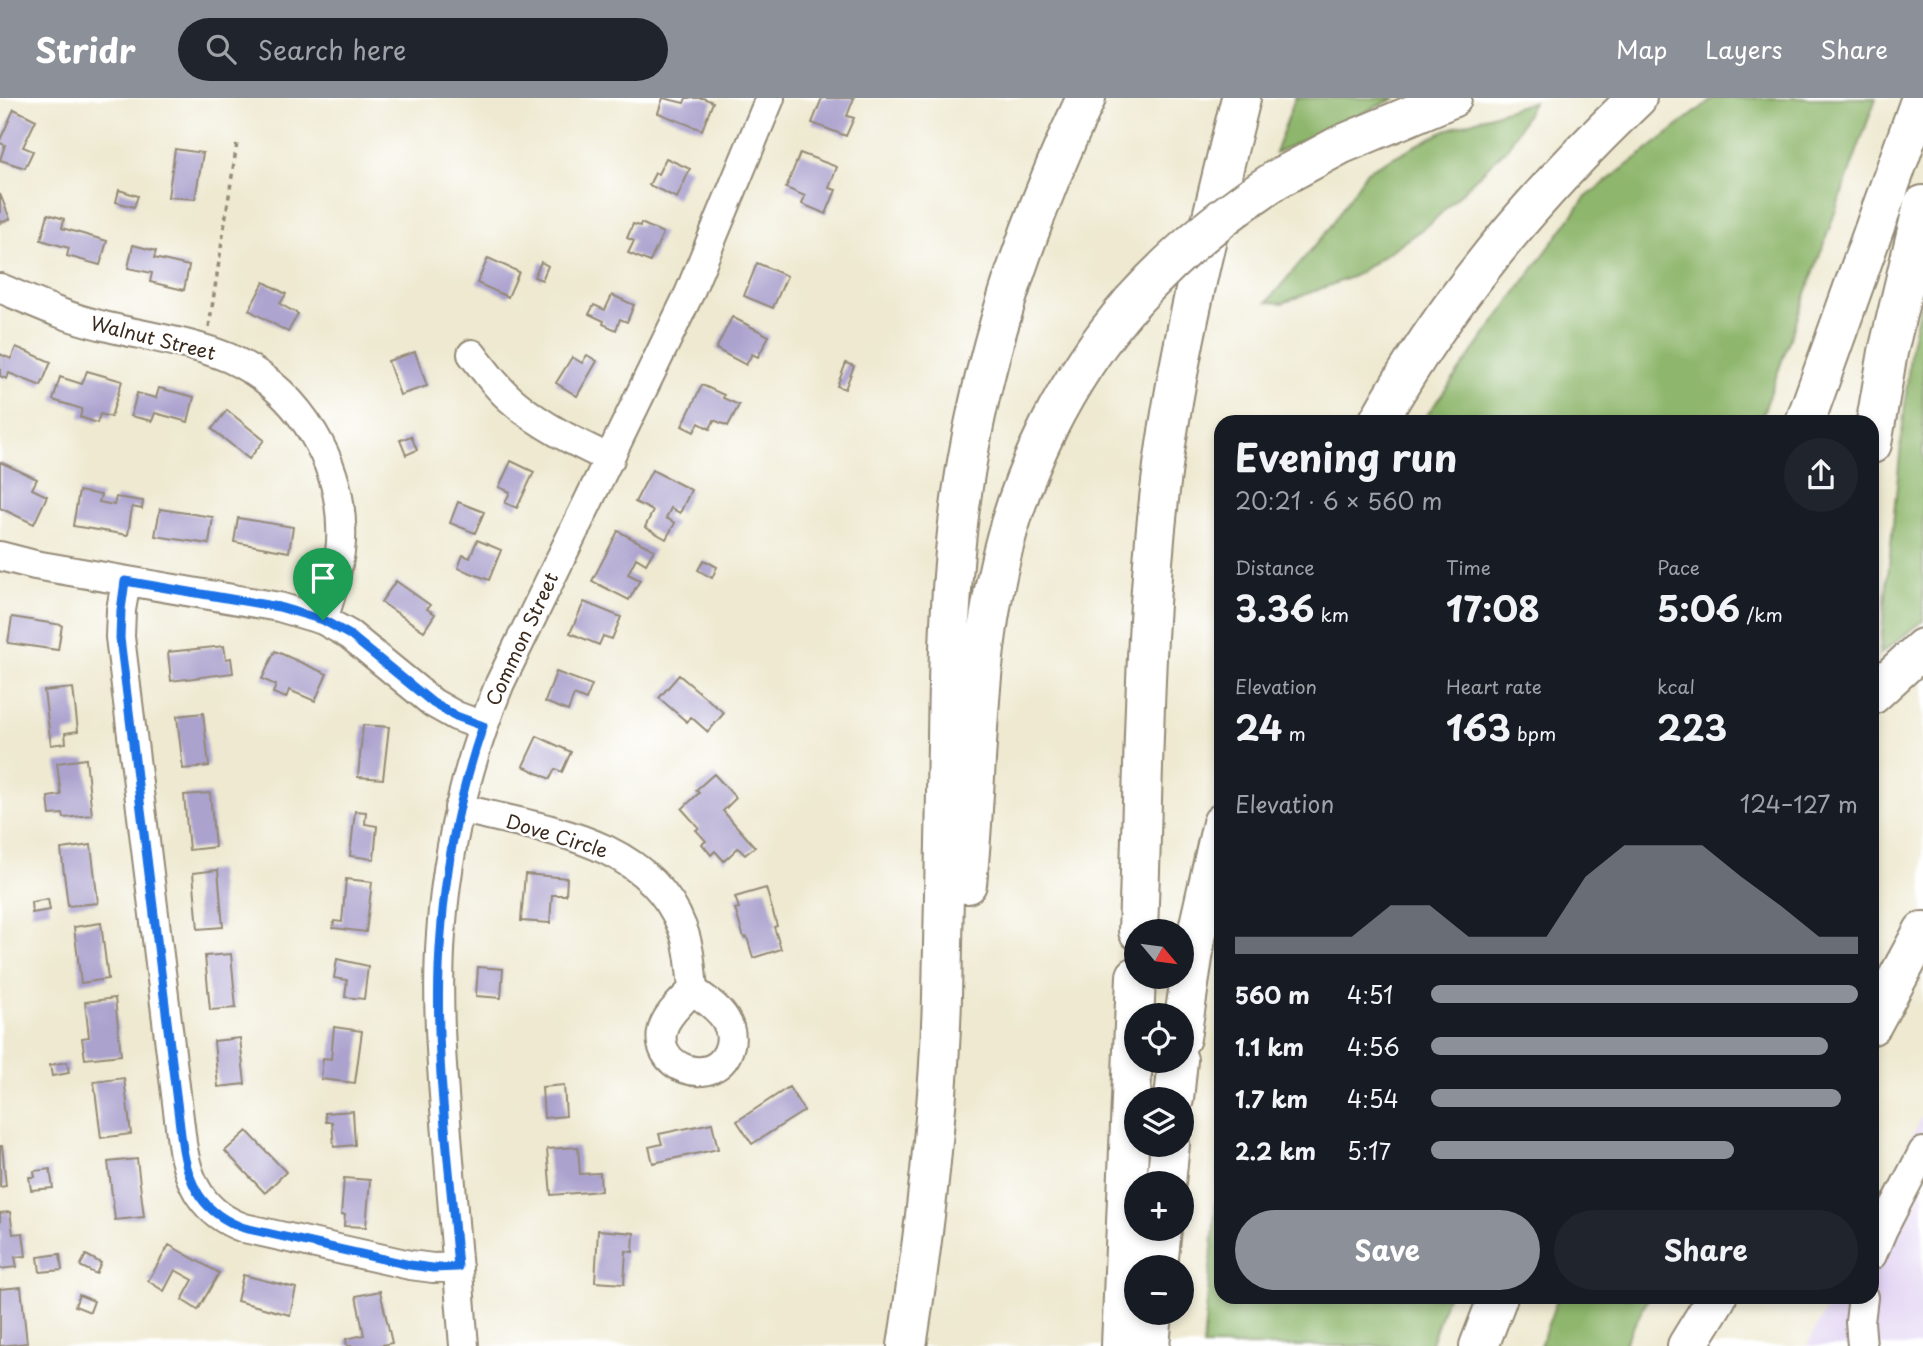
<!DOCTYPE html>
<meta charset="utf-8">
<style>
body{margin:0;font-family:"Playpen Sans",sans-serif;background:#20242c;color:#f1f3f6;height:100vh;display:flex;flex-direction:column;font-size:26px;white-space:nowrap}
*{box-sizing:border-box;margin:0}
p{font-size:23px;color:#9ea1a6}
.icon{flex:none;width:38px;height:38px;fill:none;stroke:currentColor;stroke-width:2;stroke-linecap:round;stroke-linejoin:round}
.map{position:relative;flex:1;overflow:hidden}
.sheet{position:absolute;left:1214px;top:317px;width:665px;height:889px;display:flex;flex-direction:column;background:#171b24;border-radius:21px;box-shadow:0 4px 10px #0003}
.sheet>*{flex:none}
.needle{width:46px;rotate:119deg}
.controls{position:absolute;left:1124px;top:821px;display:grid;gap:14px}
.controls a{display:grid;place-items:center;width:70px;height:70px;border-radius:50%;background:#171b24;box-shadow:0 4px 10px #0003;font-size:35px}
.pin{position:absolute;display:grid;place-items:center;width:60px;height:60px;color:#fff;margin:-72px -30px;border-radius:50% 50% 50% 0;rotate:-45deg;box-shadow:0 0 7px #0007}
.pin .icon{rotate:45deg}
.round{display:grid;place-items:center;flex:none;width:74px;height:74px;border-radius:37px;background:#20242c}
.summary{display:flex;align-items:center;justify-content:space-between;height:119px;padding:0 21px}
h1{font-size:38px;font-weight:700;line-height:52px}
.stats{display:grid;grid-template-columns:repeat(3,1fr);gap:10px;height:119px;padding:7px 21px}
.stats div{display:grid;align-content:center}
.stats b{font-size:35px;font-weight:700}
.stats small{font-size:19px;font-weight:400}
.stats p{font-size:19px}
.chart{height:196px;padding:14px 21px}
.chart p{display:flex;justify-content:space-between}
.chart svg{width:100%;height:126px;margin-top:7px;fill:#8c9099;opacity:.7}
.action{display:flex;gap:14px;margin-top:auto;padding:14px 21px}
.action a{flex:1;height:80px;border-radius:42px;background:#8c9099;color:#fff;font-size:28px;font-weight:700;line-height:80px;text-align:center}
.action a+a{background:#20242c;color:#f1f3f6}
ul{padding:0 21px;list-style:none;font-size:23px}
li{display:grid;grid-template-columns:112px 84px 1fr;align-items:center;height:52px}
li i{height:18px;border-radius:9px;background:#8c9099}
header{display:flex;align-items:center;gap:42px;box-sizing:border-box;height:98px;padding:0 35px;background:#8c9099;color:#fff}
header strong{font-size:33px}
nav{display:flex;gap:38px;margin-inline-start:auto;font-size:24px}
.search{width:490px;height:63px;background:#20242c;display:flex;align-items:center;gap:18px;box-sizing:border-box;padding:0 24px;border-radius:38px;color:#9ea1a6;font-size:26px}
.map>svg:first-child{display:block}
.built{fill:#e2d4f3}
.forest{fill:#8eb66c;stroke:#647045;stroke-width:2}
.building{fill:#aba2ce}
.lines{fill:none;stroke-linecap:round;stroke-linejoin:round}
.minor-casing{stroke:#948a77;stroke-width:32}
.highway-casing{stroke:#948a77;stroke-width:42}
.path{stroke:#948a77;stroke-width:3.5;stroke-dasharray:5 5;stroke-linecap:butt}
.minor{stroke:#fff;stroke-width:28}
.highway{stroke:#fff;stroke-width:38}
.highway-bridge-casing{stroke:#948a77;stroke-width:42;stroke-linecap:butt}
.highway-bridge{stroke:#fff;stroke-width:38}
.route-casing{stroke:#fff;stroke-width:14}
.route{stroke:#1a73e8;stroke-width:9}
.labels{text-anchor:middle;stroke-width:5;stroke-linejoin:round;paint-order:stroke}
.street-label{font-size:19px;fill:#3b2a1e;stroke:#fff}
</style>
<header>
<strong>Stridr</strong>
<div class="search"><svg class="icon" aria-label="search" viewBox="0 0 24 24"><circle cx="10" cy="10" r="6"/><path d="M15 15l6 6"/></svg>Search here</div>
<nav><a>Map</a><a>Layers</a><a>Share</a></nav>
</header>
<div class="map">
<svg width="1923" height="1248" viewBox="0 0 1923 1248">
<rect width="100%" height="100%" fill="#fff"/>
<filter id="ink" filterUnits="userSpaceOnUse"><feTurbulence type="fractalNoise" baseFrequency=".0143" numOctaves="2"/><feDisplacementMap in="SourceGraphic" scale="14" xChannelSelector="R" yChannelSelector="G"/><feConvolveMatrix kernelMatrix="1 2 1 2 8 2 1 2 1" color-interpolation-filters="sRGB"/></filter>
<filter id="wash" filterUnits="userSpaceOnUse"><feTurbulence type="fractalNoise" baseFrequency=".00686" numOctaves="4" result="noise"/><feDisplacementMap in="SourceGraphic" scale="28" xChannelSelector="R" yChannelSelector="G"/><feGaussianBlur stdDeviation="1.57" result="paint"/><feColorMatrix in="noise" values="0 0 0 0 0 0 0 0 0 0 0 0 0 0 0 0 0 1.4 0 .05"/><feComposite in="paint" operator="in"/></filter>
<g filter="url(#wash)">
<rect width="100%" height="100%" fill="#eee9d0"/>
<path class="built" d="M1923,1015V1248H1807L1832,1199H1872L1873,1117Z"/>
<path class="forest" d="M1295,0H1396L1275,55Z
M1714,0H1876L1760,324H1422L1585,100Z
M1534,3L1509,48L1431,125L1354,178L1283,205L1267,204L1328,132L1367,73L1446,32Z
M1923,194V523L1880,556L1911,247Z
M1221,1051L1222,1199H1447L1430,1248H1203Z
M1558,1199H1649L1623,1248H1540Z"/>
<g id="blocks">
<path class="building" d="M663,0L684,5L686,0H703L713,4L702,32L658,15Z
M822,0H854L847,18L854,20L846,38L812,25Z
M14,11L36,22L23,49L33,53L25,70L0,62L5,47L0,45V42Z
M175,51L203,55L195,101L168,99Z
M800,55L837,69L829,90L836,92L826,116L802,106L805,98L786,90Z
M666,60L690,71L677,100L649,87L655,75L658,76Z
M119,92L138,98L134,109L116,104Z
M0,96L10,121L0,125Z
M48,116L64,121L62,130L107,143L100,167L67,158L69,150L41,142Z
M641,125L663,135L650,164L628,155L634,143L627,140L633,126L640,128Z
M133,147L156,153L154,160L189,168L184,192L150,184L152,175L128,170Z
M488,160L519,174L508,199L477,185Z
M541,164L548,168L542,182L534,179Z
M757,165L787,178L773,210L744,198Z
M264,184L286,196L280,206L298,216L288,234L249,212Z
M612,197L634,207L627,224L620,221L616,232L603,226L604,223L589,216L594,207L605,212Z
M732,219L769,238L758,259L752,256L746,267L716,251Z
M16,249L51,264L41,288L9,275L7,281L0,278V256L11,261Z
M415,254L427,288L400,297L388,263Z
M587,257L597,263L577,298L556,285L572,259L582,265Z
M846,265L854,268L845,291L837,288Z
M87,273L122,283L111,319L100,316L97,325L80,319L82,311L53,302L60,279L82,286Z
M702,287L724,297L723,300L739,307L728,328L714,322L710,331L699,325L694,334L682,328Z
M159,290L194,299L188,324L155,315L152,323L131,318L137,295L156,300Z
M227,312L264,342L249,361L212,331Z
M411,338L417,352L406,357L400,342Z
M511,363L534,374L517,410L505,405L510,394L499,389Z
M0,364L37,381L32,391L47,398L34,426L0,410Z
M652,372L691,392L680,415L671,410L666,420L675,425L666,441L645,429L653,413L635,404Z
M79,393L101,397L99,404L114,407L116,399L143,403L142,411L132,409L128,437L73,428Z
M458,404L484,414L475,435L450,425Z
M160,411L213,419L209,446L155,438Z
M238,420L293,429L289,454L234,444Z
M618,433L654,452L646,466L636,460L628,476L640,482L629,502L592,483Z
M477,442L501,452L489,482L458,470L463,457L470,460Z
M704,462L717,469L712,480L698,472Z
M396,483L430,507L427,511L435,516L424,533L381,504Z
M584,504L621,519L612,541L603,538L599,547L570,535Z
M12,519L62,527L58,552L8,545Z
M224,548L226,561L231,560L233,575L171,583L168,554Z
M275,553L327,576L315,603L289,592L286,600L273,595L276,587L262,581Z
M556,574L592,587L586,602L574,597L568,613L545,604Z
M679,577L724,615L708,634L691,619L687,624L659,600Z
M73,590L78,633L65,635L66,645L51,647L44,593Z
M203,615L209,668L183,671L177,618Z
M363,627L389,629L383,681L358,679Z
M537,638L571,654L562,674L555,671L550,681L523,668Z
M86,661L92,717L64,720L63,716L50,717L48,699L61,697L57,665Z
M714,676L736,700L723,713L755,749L745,757L738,750L724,763L715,753L711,757L702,746L706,743L696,732L699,730L682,711L699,695L696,692Z
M210,695L215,749L189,752L184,697Z
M355,713L366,714L365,726L377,728L374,761L350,758Z
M91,747L98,805L68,808L61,751Z
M218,772L223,829L198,831L193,775Z
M525,776L567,780L566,797H552L550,825L521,823Z
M346,781L372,784L366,834L333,830L334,823L342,824Z
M766,790L777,828L774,829L781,851L753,860L747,839L744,840L735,811L739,810L735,799Z
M48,801L50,812L32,815L31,804Z
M101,825L108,881L81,885L74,829Z
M231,856L236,910L210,912L205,858Z
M337,861L368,868L364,901L345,899L347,882L334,880Z
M478,869L503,871L501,900L476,898Z
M115,900L121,957L85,961L82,940L89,939L85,904Z
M334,929L362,933L355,985L321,981L323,960L331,961Z
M240,940L245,986L218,989L214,943Z
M67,964L69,975L52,978L50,967Z
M124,980L131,1036L101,1040L94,984Z
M564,987L566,1018L544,1020L542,989Z
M789,989L804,1013L752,1046L737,1023Z
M353,1013L355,1047L334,1049L332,1024H326L325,1015Z
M712,1025L718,1051L653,1065L649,1049L662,1046L659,1036Z
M247,1033L286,1074L265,1095L225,1053Z
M0,1048H2L6,1088L0,1089Z
M578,1049L580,1076L600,1075L601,1093L551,1097L547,1051Z
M137,1061L144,1119L115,1122L108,1064Z
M50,1071L53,1090L31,1092L29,1079H35L34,1073Z
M344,1080L370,1082L366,1129L344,1128L345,1117H341Z
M10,1114L13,1136L23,1135L26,1158L15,1159L17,1169L0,1171V1115Z
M598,1132L634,1135L633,1154L626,1153L624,1186L595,1184Z
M169,1147L219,1175L198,1212L182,1202L193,1182L175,1172L164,1193L148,1183Z
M60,1156L62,1172L40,1174L38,1159Z
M86,1157L101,1165L96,1176L80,1168Z
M243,1177L296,1190L290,1217L237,1203Z
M21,1189L27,1245L0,1248V1191Z
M380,1193L392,1245L378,1248H347L346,1241L364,1237L356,1198Z
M79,1197L94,1203L90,1214L75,1208Z"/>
</g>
</g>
<g filter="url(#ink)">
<use href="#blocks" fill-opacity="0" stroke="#948a77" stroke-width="2"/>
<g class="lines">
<defs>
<path id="minor" d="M0,190C33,204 65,219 100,227C142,238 188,243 229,260C300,292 345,367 341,444C339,471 331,497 323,522
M472,256C485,273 498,291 515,305C543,329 577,345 610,361
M0,458L35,467L279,509L323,522L350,537L433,605L456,618L483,628
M126,483L121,512L120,539L182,1045C188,1086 204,1116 244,1130L410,1167L433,1170L458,1169
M459,710C540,731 647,740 682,829C690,849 691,871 693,892
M693,892C704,901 718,909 725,921C730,929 732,938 730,947C718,996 645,969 665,925C671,913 683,902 693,892Z
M1872,1157L1883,1131L1923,1054
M464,1248C458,1178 453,1107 447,1037C442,970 436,903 441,836C447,749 467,665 500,585L689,196L770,0
M1862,1248L1860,1224L1863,1199"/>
<path id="highway" d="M1277,81L1340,47L1452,0
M1378,324C1446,202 1536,96 1637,0
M1805,324L1921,0
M1872,346L1888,254L1923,107
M1872,597L1923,550
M967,786C978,683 975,575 998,473C1019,374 1066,280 1132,204
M1138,833C1144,678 1143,521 1163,368C1180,243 1211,122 1241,0
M1872,927L1923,833
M1181,940L1196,840L1222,725
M1174,1001L1178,962
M1166,1085L1170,1046
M1158,1169L1162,1130
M907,1248C925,1132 939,1016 942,899C944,814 945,728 947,643C948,560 950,477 962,395C982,259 1027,124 1086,0
M1121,1248L1136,878
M1150,1248L1153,1214
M1479,1248L1498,1199
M1687,1248L1717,1199"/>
</defs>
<use href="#minor" class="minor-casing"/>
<use href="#highway" class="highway-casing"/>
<path class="path" d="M209,229L237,45"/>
<use href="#minor" class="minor"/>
<use href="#highway" class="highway"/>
<defs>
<path id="highway-bridge" d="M1132,204C1175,156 1223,116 1277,81"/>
</defs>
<use href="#highway-bridge" class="highway-bridge-casing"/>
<use href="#highway-bridge" class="highway-bridge"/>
</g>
</g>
<g class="lines" filter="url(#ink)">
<defs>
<path id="route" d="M125,483L279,509L323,522L350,537L433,605L456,618L483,628C460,695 446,765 441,836C432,946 449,1059 458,1169L433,1170L410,1167L244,1130C202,1115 188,1087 182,1045L120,540L121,512Z"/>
</defs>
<use href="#route" class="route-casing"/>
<use href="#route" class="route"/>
</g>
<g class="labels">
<g class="street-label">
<text transform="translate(153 240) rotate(14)" y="7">Walnut Street</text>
<text transform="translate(522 541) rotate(-65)" y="7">Common Street</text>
<text transform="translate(557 738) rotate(17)" y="7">Dove Circle</text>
</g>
</g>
</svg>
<div class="controls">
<a><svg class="needle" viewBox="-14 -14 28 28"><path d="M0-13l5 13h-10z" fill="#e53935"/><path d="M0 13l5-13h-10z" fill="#9ea1a6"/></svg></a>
<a><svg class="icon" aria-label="locate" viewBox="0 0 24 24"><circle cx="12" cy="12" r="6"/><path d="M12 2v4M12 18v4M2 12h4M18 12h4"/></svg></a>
<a><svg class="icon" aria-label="layers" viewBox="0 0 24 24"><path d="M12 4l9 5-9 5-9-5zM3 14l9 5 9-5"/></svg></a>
<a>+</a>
<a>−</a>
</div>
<div class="pin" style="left:323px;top:522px;background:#1e9e55"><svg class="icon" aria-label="arrive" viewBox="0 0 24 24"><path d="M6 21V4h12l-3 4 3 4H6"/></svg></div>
<section class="sheet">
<div class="summary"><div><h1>Evening run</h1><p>20:21 · 6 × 560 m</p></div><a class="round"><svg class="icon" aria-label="share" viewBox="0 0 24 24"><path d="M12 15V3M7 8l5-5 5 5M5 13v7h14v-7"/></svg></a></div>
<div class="stats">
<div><p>Distance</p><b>3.36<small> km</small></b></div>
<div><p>Time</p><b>17:08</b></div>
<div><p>Pace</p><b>5:06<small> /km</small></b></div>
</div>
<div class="stats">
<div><p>Elevation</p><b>24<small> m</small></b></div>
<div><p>Heart rate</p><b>163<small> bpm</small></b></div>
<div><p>kcal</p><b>223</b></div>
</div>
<div class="chart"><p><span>Elevation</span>124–127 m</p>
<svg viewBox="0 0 160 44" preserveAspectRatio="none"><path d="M0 44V38L10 38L20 38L30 38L40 27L50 27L60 38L70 38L80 38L90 17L100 6L110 6L120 6L130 17L140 27L150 38L160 38V44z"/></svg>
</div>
<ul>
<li><b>560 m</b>4:51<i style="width:100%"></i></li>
<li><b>1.1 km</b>4:56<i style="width:93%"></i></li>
<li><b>1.7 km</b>4:54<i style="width:96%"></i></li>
<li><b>2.2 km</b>5:17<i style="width:71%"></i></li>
</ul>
<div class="action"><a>Save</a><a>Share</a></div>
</section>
</div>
